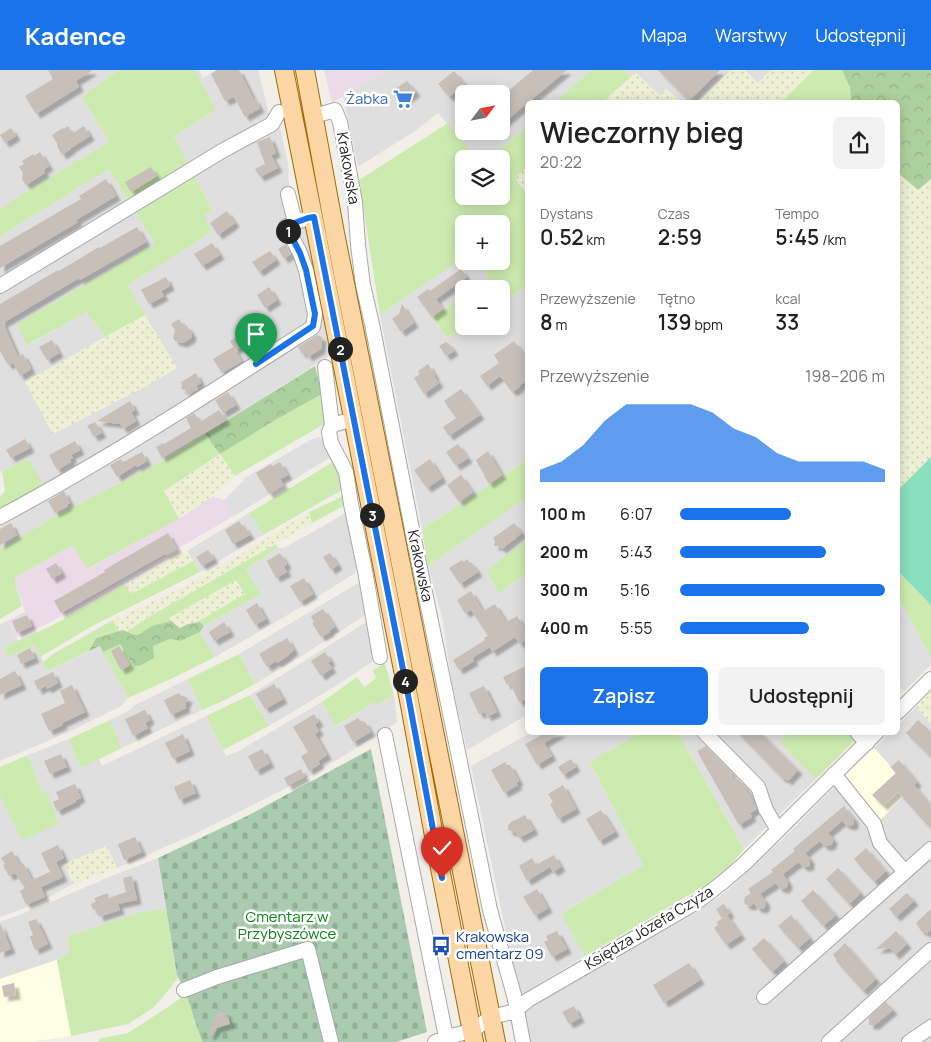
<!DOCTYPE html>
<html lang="pl">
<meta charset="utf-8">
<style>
body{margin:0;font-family:Manrope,sans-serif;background:#f2f2f2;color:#222;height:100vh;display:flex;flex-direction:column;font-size:19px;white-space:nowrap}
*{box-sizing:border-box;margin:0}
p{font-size:16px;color:#767676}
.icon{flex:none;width:28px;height:28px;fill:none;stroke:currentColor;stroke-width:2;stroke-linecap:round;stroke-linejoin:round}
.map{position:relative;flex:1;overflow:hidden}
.sheet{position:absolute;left:525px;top:30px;width:375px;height:635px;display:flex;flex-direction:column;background:#fff;border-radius:8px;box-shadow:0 2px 12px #0003}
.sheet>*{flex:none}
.needle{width:32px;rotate:58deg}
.buttons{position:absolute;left:455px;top:15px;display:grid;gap:10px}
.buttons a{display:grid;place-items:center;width:55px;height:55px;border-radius:8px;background:#fff;box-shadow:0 2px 12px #0003;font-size:25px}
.pin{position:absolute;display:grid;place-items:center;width:42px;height:42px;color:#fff;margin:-51px -21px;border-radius:50% 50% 50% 0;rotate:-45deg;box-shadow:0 0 5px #0007}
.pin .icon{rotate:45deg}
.km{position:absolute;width:25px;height:25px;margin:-12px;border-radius:50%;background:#222;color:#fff;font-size:14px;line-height:25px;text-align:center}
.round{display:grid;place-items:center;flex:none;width:52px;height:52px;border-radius:8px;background:#f2f2f2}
.overview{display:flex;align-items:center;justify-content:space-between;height:85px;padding:0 15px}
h1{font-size:28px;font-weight:600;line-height:38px}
.figures{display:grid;grid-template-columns:repeat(3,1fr);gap:8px;height:85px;padding:5px 15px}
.figures div{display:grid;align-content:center}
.figures b{font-size:21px;font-weight:600}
.figures small{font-size:14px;font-weight:400}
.figures p{font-size:14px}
.chart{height:140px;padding:10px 15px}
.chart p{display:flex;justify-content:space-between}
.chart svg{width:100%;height:90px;margin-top:5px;fill:#1a73e8;opacity:.7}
.action{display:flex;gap:10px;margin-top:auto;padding:10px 15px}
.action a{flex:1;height:58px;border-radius:8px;background:#1a73e8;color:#fff;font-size:20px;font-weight:600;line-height:58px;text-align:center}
.action a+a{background:#f2f2f2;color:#222}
ul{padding:0 15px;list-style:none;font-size:16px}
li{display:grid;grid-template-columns:80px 60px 1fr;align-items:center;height:38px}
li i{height:12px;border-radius:6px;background:#1a73e8}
header{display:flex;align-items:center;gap:30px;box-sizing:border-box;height:70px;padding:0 25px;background:#1a73e8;color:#fff}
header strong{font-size:24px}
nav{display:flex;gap:28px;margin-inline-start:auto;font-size:18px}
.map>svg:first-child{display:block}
.residential{fill:#e0dfdf;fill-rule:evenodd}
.industrial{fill:#ebdbe8}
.education{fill:#ffffe5}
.farmland{fill:url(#farmland-dots)}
.grass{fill:#cdebb0}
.forest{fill:url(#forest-crowns)}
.cemetery{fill:url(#cemetery-stones)}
.pitch{fill:#88e0be}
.parking{fill:#e2e2e2}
.building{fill:#c7bfb8;filter:url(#shadow)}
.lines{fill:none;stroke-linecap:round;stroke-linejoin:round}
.minor-casing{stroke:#a9a9a9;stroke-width:16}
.major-casing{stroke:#a06b00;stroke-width:20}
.minor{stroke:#fff;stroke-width:14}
.major{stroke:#fcd6a4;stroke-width:18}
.route-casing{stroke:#fff;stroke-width:10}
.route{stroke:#1a73e8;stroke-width:6}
.labels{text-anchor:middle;stroke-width:5;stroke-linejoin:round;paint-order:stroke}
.shop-label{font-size:15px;fill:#366cbe;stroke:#fff;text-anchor:end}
.street-label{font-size:15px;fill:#222;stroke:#fff}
.park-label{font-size:15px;fill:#0c8416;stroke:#fff}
.transit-label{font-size:15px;fill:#164399;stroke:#fff;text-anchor:start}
</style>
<header>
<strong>Kadence</strong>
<nav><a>Mapa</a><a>Warstwy</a><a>Udostępnij</a></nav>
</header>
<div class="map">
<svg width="931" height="972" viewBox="0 0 931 972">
<defs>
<pattern id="farmland-dots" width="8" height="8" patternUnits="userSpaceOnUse" patternTransform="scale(1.25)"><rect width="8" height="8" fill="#eef0d5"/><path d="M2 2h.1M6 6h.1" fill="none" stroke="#ccceb7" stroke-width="1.8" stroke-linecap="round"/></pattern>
<pattern id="forest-crowns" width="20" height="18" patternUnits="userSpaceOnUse" patternTransform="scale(1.25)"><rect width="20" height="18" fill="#add19e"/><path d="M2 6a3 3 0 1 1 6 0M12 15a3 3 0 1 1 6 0" fill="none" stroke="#95b388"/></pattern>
<pattern id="cemetery-stones" width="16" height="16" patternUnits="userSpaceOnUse" patternTransform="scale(1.25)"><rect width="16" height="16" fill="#aacbaf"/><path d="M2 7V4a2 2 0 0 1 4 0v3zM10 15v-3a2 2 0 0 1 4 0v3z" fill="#92ae96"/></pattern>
<filter id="shadow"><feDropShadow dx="4.5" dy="4.5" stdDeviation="1" flood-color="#0004"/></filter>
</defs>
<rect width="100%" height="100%" fill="#f2efe9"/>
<path class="residential" d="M0,0H118L82,27L109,72L14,129L0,139Z
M195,0H199L203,8L216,0H258L267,35L269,47L279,54L288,93L289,119L306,159L314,195L313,202L316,208L331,285L160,392L56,446L0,479V443L29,389L0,402V166L109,99L155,174L17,254L28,275L87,242L105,267L25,312L53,364L144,317L177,298L142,241L128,215L211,163L203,145L212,140L174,66L216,40Z
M386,0H591L555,32H528L527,57L489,89H477L438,43L415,61L358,97L343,26ZM464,24H501V61H464Z
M624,0H731L698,32H681L666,19L660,26L636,3L631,7Z
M745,0H771L758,13Z
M464,187V191H478L489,208L473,219H464V225L433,247L447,268L465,256H501V236L527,214L528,355L526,356L528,358L527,390L422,459L380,245Z
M319,367L323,370L331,387L234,446L224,430L248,406L310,370Z
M522,429L527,436V469L486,501L499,523L527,503V645L467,680L452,614L442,547L428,496Z
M249,443L263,465L200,502L187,481Z
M346,443L356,497L355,503L303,536L215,587L200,562L204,556L261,524L246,499L278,478H284Z
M360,512L367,544L303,585L255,614L239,584Z
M898,527L931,587V595L904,621L898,614Z
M7,551L18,571L4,577L35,574L48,601L100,576L128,628L121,636L71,661L0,691V555Z
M368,551L375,590L334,617L269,656L250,625Z
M188,609L202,640L122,678L110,650L130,640L133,636Z
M394,626L397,652L389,658L312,705L195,764L117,798L107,776L64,794L73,814L36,834L0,847V726L22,769L47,722L42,724L28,685L69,669L81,698L99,689L102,696L206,646L226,686L237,682L322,632L337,656L374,632L377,635Z
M916,637L931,653V972H529L523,944L527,937L694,844L728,820L793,759L835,716L910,721L890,697L888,693L874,678L890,663L898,662V655Z
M636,662L637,664L590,692L643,795L562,843L585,886L522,924L518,919L471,696L530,663Z
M678,663H790L780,673L816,709L744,779Z
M158,788L166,839L140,842L68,866L69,884L57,890L0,909V852L32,840L114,805Z"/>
<path class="industrial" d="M324,0H386L332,33Z
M213,426L224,430L234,446L72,540L45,555L16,567L7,551L25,542L14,508L73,475L88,499L179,449Z"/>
<path class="education" d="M874,678L888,693L890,697L910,721L879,751L844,707Z
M57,890L71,966L31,972H0V909Z"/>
<path class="farmland" d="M731,0H745L758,13L771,0H814L781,32H698Z
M636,3L660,26L666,18L681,32H602Z
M527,97V125L515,108Z
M898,103L918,119L931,109V387L898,420Z
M145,245L177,298L144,317L53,364L25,312Z
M220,384L235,406L213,426L179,449L164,421Z
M309,442L312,453L152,545L126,562L123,560L119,562L113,550L156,530L192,512L241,484Z
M187,481L193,491L130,524L125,515Z
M236,510L245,524L195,553L188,554L180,558L171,551L169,548Z
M931,620V653L916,637Z
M107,776L117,798L73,814L64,794Z"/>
<path class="grass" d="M118,0H195L216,40L174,66L212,140L204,145L211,163L128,215L145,245L105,267L87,242L27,275L17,254L155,174L109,99L0,166V139L14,129L109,72L82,27Z
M591,0H624L631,7L602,32H555Z
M814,0H842L850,18L851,32H781Z
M448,53L477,89H464V126H501V89H489L527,57V97L515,108L527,125V214L501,236V219H473L489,208L478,191H501V154H464V187L380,245L359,110Z
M464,225V256H465L447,268L433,247Z
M322,324V339C327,343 327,348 324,354L235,406L220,384L164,421L179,449L87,499L73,475L14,508L22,536L0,549V479L56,446L160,392L205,364L220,383L277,349Z
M29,389L44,417L0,443V427L5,421L2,401Z
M336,390L344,415L340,421L263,465L249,443Z
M527,390V436L522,430L428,496L422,459Z
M345,424L347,434L312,453L309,442L341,427Z
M527,469V503L499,523L486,501Z
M276,474L278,478L246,499L261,524L204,556L200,552L195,553L245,524L236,510L169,548L171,551L152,556L139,565L132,564L126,562L152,545Z
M193,491L200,502L94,555L40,587L35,575L8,587L4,577L51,556L125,515L131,524Z
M898,501L931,535V587L898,527Z
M113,550L119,562L96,568L89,581L48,601L43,592L53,584Z
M200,562L215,587L175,607L128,628L103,582L120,573L133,596L153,576L170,569L180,571Z
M239,584L255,614L223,631L202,640L188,609Z
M385,593L394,626L376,635L374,632L336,656L322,632L357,607L364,617L366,616L376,608L373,600Z
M250,625L269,656L223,680L206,646Z
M110,650L122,678L81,698L69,669Z
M790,662L849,663L856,669L816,709L780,673Z
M639,663H678L744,779L731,795L706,815L585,886L561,844L643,795L590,692Z
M28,685L42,723L47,721L58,754L22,770L0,726V697Z
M166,839L177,905L178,908L162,928L153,938L128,954L71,966L57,890L69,884L68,866L140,842Z
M186,924L202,972H99L98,969L128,963L171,935Z"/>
<path class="forest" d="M842,0H931V109L918,120L898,103V32H851L850,18Z
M315,296L322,324L277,349L220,384L205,364Z
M171,551L180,558L188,554L200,552L204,556L200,562L180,571L170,569L153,576L154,588L141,595L134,596L120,574L103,582L100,576L89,581L96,568L123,560L132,564L138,565L152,556Z"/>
<path class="cemetery" d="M371,679L427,962L396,972H202L186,924L177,905L158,788L247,746Z"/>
<path class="pitch" d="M931,387V535L898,501V420Z"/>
<path class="parking" d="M501,8L507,15L496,24H487L485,21Z"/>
<path class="building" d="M48,0H93L76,11L79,17L36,44L25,26L53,9Z
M217,0H239L254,30L255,29L260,38L245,47L234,27L225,31L211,4Z
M533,0H567L501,55V27Z
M658,0H720L689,31Z
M454,1L465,14L449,27L438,14Z
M407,11L416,22L403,32L394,20Z
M68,56L73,63L84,56L90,66L71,78V79L62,85L57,76L58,75L52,65L63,58L64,59Z
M11,58L16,66L5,73L0,65Z
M270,67L276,83L271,85L278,98L260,107L255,99L265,94L257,72Z
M40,82L49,96L43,100L45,103L26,115L22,109L23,103L19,97L24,94L22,91L33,84L34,86Z
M151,97L157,106L131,122L125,112Z
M106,109L116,126L76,150L78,152L0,198V176L81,129L79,126Z
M227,141L235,153L218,165L210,153Z
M137,157L146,172L80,210L79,208L3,253L18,287L23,284L31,299L20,306L13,293L8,295L0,281V234L58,200L59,201L99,177L100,178Z
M212,173L220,185L202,196L194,184Z
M286,174L291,184L284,189L278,179Z
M270,181L276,190L259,202L252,192Z
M461,199L467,207L436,229L443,239L432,247L417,227L428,219L430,221Z
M166,207L170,216L161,221L164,226L149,234L141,220Z
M269,217L277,230L265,238L257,225Z
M402,234L414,253L401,262L392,249L399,244Z
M179,249L183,255L187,256L192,264L191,268L183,273L175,271L173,268L175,260L171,254Z
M249,259L254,268L235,280L230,271Z
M317,265L322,267L321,279L308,287L305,282L302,284L298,277Z
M52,270L59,283L47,290L39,277Z
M514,271L528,291V310L519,316L520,317L512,322L500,306L487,316L480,306L499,293L494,285Z
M446,272L450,275L454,281L446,286L439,276Z
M233,277L242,291L222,303L213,289Z
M428,294L435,305L434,306L439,313L424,324L414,308L420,304L418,301Z
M196,303L201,313L196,316L198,319L188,325L185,320L181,319L182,315L181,312Z
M461,319L480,345L449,366L443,357L456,348L444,331Z
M228,322L236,335L223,343L215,330Z
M130,331L135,340L131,342L136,351L123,359L120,354L97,351Z
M219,340L226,350L162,388L156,377L163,373L164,374L191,358L186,348L194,343L200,352Z
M95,352L102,363L94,367L87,356Z
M25,369L30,378L11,388L6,380Z
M75,371L80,380L71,385L73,388L70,389L71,392L57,400L49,385Z
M458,374L468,388L456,396L446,382Z
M488,381L502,405L489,414L484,406H485L476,390Z
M142,382L147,391L137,397L136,395L117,407L110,395L121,389L123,392Z
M430,389L442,408L427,418L414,400Z
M280,392L288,405L280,409L284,415L269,424L256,403L271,394L272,396Z
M461,405L473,422L459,432L447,415Z
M64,421L70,433L67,434L68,436L55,443L48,431Z
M239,451L243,457L244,456L250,465L233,474L225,460Z
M11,453L17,465L0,475V459Z
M514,453L522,463L502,479L499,476H494L495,471L493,468Z
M168,463L177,479L166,485L165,484L61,543L54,531L105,502L104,500Z
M208,480L214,489L202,496L196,487Z
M280,483L287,494L284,497L287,502L276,508L267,491Z
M330,483L338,495L331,500L323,487Z
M467,489L470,493L471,492L478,502L460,514L449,498L462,490L464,492Z
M56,493L62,503L52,509L46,499Z
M304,508L313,524L300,532L290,516Z
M471,521L483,541L495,534L506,552L517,546L527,562V569L520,574L515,567L492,582L490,577L472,588L474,591L459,600L453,590L485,570L484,568L488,566L471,540L465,543L457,530Z
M257,533L266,549L255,555L246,540Z
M323,539L335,557L330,560V562L321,567L312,553L314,552L311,546Z
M27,545L32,556L17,563L12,551Z
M224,552L230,562L214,571L209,562Z
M287,568L294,580L289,584V585L277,593L276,591L267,597L259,584L281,571V572Z
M119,576L130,595L121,600L111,581Z
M30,578L35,588L21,594L17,585Z
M325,582L331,591L328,593L332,598L321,606L311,591Z
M528,595V628L519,632L510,613L507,615L503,607Z
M15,601L22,615L0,625V609Z
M53,602L58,613L47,619L46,616L38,620L34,611Z
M274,614L283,629L265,639L256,624Z
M72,615L85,642L62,653L63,655L49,661L41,644L65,633L60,621Z
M484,616L497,642L487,647L485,642L479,644L469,623Z
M179,623L180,625L188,628L185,635L186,638L171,645L164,630Z
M145,640L150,650L145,653L148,658L133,666L125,649Z
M314,644L319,652L315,654L319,661L315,664L327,685L318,691L320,694L309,701L301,686L308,682L293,657Z
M358,648L360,651L365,652L371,662L353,672L344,656Z
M918,650L931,662V687L906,663Z
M538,662H562L544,673Z
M737,662H760L798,700L788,711L785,708L783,709Z
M183,664L190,681L173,689L165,673Z
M540,666L552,686L537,695L525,674Z
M706,676L730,701L734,709L736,708L743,714L755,735L757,739L750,743L752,747L739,755L697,681Z
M262,679L270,693L256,701L248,686Z
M61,684L67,697L50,704L44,691Z
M571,689L576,697L563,705L558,697Z
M899,690L917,712L914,715L931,735V759L898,722L883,736L872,725L896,703L891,697Z
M505,692L507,695H510L519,711L516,713L518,715L504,723L491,700Z
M301,699L305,707L288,716L284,708Z
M190,710L196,723L179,730L174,717Z
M75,714L81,728L76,730V732L57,741L53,732L59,729L56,722Z
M563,715L576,739L558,749L550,734L553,732L548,724Z
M844,736L854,749V754L851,756L846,755L842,751L828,763L833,769L832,774L829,776H824L820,771L805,783L810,789V795L807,797L802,796L799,792L783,804L788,812L787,817L784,819L779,818L776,813L760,824L766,832L765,837L762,839L757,838L754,833L751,836L746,835L744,832L745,827L751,823L748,819L773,802L771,800L795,781L793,779Z
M601,740L615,762L599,771L586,749Z
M525,745L534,760L519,768L516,763L510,761L508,759V756L511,752Z
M135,767L142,782L124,790L118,774Z
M58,775L64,788L56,792L63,807L41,817L45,827L26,835L20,821L25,818L15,803L9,806L3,795L5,794L1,788L12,781L20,795L23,793L32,810L50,802L41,783Z
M866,778L886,801L874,812L854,789Z
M554,785L561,797L553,802L550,797L527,811L519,796L532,788L536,795Z
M838,798L861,823L849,834L826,809Z
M132,806L137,830L118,834L120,840L99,847L97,839L93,840L91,834L96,832L94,828L108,823L109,828L126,822L123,808Z
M537,819L548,838L535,846L523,827Z
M813,820L836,845L823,856L801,831Z
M907,823L914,831L896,847L889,839Z
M724,834L730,843L722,848L716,839Z
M931,839V860L927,864L924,861H921L916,853Z
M727,845L741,865L726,875L714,858L718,855L717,852Z
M791,845L810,868L798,878L778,856Z
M36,849L48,874L35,880L30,867L33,865L28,852Z
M0,853L11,879L0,883Z
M557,861L567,879L552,887L544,872L548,870L546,866Z
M896,861L907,874L895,885L890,878L876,879Z
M764,868L784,891L772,902L752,879Z
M845,873L876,909L863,921L836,891L837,890L833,885Z
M689,893L700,910L664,933L653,915Z
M14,913L16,925L4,927L2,916Z
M886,932L893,940L875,955H869V950L868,948Z
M574,936L580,948L569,954L562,942Z
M218,941L228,943L226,946L228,947L230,954L217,958L211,966L208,964Z"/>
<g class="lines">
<defs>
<path id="minor" d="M314,46L335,40L340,52L355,132L358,175L363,215L372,254L414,469L459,687L490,840L514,925L523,972
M288,124L295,152
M0,216L222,81L272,54L279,42
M325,297L332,355
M354,349L332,355L329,362L331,373L346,402L351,434L365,501L380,587
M0,447C108,389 210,323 313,257L315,244L306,200L300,183L286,156L308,148L314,147
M898,642L931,609
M704,662L758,717L766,740L778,760
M857,662L867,673
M385,665L446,967
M834,704L874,754L880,773L905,802
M184,920L217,907L308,879L331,972
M764,927L931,779
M435,972L446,967L472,961L491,947L512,942L517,939L528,930L697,832L723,812L744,794L877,662
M829,972L931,880
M909,972L931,957"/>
<path id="major" d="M284,0L409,630L439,793L474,972
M305,0L335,163L496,972"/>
</defs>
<use href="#minor" class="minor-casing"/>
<use href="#major" class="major-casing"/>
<use href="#minor" class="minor"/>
<use href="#major" class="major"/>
</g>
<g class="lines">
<defs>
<path id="route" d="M256,294L313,256L315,244L306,200L300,183L286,156L308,148L314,147L409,630L442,808"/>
</defs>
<use href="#route" class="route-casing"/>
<use href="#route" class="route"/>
</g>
<defs>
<symbol id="supermarket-bare" viewBox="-9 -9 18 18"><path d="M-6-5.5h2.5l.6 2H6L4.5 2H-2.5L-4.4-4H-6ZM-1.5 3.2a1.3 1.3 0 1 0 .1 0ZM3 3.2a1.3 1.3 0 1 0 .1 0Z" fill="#3f7fe0" stroke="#fff" stroke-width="2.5" paint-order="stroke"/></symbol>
<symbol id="bus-bare" viewBox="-9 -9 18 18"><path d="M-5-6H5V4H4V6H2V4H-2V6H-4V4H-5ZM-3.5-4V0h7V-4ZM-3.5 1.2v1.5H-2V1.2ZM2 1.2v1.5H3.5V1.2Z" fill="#1a4fb4" stroke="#fff" stroke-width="2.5" paint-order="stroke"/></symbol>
</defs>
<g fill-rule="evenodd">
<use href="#supermarket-bare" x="389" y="15" width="28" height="28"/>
<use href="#bus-bare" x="427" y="862" width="28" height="28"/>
</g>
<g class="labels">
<g class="shop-label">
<text x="388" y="34">Żabka</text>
</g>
<g class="street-label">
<text transform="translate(348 98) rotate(80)" y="5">Krakowska</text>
<text transform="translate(420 496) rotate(78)" y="5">Krakowska</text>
<text transform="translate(649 858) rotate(-31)" y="5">Księdza Józefa Czyża</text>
</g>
<g class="park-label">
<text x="287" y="852">Cmentarz w<tspan x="287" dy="17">Przybyszówce</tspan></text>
</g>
<g class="transit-label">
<text x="456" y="872">Krakowska<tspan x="456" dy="17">cmentarz 09</tspan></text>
</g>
</g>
</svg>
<div class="buttons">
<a><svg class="needle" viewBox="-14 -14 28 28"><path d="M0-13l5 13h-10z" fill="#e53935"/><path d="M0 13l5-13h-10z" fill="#767676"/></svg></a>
<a><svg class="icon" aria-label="layers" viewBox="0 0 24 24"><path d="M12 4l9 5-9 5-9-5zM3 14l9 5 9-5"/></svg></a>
<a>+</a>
<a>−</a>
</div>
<div class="pin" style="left:256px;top:294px;background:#1e9e55"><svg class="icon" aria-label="arrive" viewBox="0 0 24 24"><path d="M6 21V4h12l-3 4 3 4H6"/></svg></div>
<div class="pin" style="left:442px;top:808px;background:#d93025"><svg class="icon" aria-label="check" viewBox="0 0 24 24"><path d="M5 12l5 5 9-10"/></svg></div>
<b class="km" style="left:288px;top:161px">1</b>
<b class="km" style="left:340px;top:279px">2</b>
<b class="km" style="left:372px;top:445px">3</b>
<b class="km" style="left:405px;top:611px">4</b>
<section class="sheet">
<div class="overview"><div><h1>Wieczorny bieg</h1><p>20:22</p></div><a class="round"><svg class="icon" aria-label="share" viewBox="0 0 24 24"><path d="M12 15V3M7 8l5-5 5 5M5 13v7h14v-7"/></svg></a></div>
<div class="figures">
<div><p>Dystans</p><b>0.52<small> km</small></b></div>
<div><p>Czas</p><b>2:59</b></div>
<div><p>Tempo</p><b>5:45<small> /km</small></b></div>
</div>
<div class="figures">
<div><p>Przewyższenie</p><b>8<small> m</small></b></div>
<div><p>Tętno</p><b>139<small> bpm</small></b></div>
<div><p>kcal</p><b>33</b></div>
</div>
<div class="chart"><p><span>Przewyższenie</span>198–206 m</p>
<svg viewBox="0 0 160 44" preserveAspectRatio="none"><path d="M0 44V38L10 34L20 26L30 14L40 6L50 6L60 6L70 6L80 10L90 18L100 22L110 30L120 34L130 34L140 34L150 34L160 38V44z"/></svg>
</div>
<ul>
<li><b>100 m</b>6:07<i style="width:54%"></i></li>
<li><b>200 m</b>5:43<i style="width:71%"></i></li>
<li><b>300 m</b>5:16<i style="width:100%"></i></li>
<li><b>400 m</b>5:55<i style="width:63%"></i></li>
</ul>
<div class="action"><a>Zapisz</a><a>Udostępnij</a></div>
</section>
</div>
